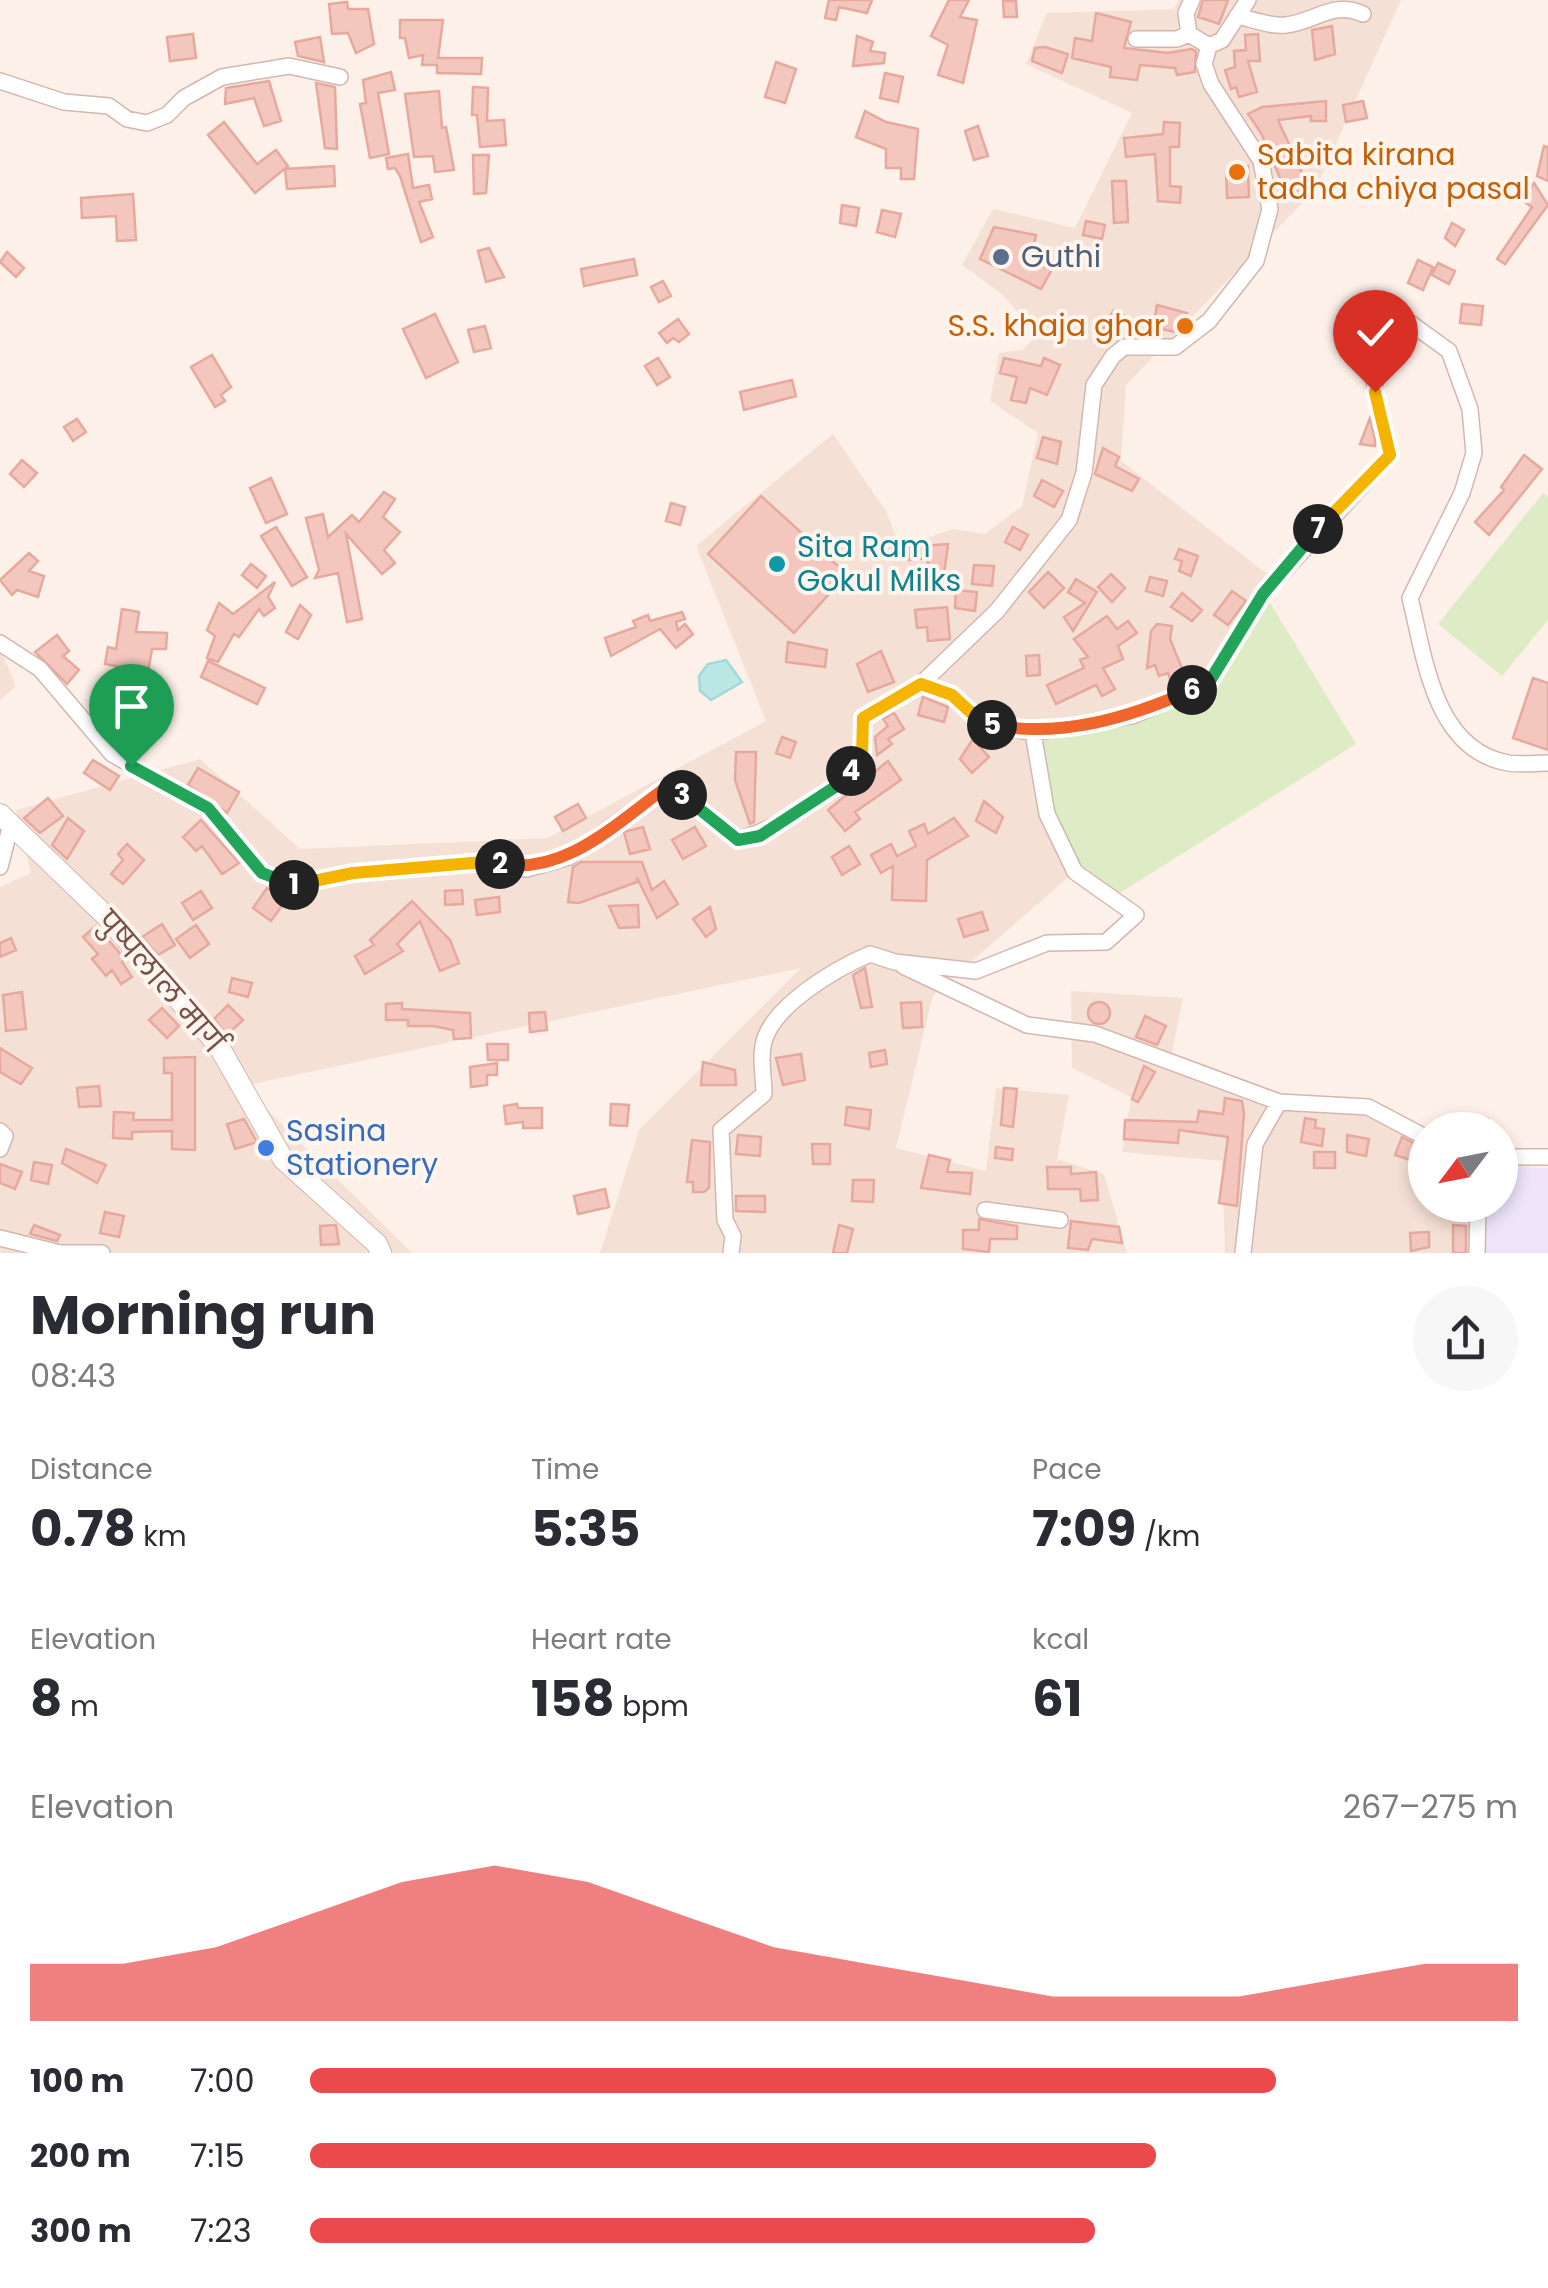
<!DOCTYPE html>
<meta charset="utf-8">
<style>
body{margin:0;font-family:Poppins,"Noto Sans Devanagari",sans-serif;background:#f7f7f7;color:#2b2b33;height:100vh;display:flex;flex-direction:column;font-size:38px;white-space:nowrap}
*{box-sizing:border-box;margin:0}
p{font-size:32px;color:#7c7c81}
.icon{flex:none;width:55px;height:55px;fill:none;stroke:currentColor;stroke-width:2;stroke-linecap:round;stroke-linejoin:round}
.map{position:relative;height:1253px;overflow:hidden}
.sheet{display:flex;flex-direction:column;background:#fff;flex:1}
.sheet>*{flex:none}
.needle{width:65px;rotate:238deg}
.fabs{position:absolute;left:1408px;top:1112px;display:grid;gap:20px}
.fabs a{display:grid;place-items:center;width:110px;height:110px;border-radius:50%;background:#fff;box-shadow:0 5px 15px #0003;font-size:50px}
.pin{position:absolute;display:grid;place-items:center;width:85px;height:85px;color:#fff;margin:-102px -42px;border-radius:50% 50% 50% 0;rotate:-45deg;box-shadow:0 0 10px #0007}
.pin .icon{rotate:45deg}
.km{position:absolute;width:50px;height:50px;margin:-25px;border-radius:50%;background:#222;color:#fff;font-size:28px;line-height:50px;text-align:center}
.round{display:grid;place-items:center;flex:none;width:105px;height:105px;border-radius:52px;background:#f7f7f7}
.headline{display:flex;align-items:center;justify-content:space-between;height:170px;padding:0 30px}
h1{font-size:55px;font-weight:700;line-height:75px}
.figures{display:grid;grid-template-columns:repeat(3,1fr);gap:15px;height:170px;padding:10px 30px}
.figures div{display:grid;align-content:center}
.figures b{font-size:50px;font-weight:700}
.figures small{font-size:28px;font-weight:400}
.figures p{font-size:28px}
.chart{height:280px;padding:20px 30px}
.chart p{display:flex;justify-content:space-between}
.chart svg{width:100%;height:180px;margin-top:10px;fill:#ea4a4b;opacity:.7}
ul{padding:0 30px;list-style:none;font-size:32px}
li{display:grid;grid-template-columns:160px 120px 1fr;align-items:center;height:75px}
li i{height:25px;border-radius:12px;background:#ea4a4b}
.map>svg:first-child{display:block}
.residential{fill:#f5e0d6}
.education{fill:#ede4fa}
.green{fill:#deecc5}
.water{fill:#bbe8e4;stroke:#a1dad6;stroke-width:2.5}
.building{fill:#f3c7be;stroke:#e6a99e;stroke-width:2.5}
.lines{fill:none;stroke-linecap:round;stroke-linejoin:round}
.minor-casing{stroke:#d2b7af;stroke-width:18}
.tertiary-casing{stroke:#d2b7af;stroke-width:22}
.minor{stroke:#fff;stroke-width:15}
.tertiary{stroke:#fff;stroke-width:20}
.split-1-casing{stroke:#fff;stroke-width:20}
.split-2-casing{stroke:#fff;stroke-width:20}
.split-3-casing{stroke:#fff;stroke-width:20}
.split-4-casing{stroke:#fff;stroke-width:20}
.split-5-casing{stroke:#fff;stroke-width:20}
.split-6-casing{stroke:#fff;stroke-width:20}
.split-7-casing{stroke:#fff;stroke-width:20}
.split-8-casing{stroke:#fff;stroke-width:20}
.split-1{stroke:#22a559;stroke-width:12}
.split-2{stroke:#f5b400;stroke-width:12}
.split-3{stroke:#f0652b;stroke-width:12}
.split-4{stroke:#22a559;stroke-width:12}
.split-5{stroke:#f5b400;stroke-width:12}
.split-6{stroke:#f0652b;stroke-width:12}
.split-7{stroke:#22a559;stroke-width:12}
.split-8{stroke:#f5b400;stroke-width:12}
.food-dot{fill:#e8710a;stroke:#fff5ef;stroke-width:4}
.service-dot{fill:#5c6f8a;stroke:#fff5ef;stroke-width:4}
.culture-dot{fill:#0f9aa8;stroke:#fff5ef;stroke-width:4}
.shop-dot{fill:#3f7fe0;stroke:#fff5ef;stroke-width:4}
.labels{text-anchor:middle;stroke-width:8;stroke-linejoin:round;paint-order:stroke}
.food-label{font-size:30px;fill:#c56008;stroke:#fff5ef;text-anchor:start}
.service-label{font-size:30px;fill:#4e5e75;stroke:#fff5ef;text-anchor:start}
.culture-label{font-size:30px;fill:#0d838f;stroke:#fff5ef;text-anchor:start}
.street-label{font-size:30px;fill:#78504a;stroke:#fff5ef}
.shop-label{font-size:30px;fill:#366cbe;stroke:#fff5ef;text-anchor:start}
</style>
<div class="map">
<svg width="1548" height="1253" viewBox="0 0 1548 1253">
<rect width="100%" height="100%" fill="#fdf0e8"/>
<path class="residential" d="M1179,0H1401L1315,190L1126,385L1121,461L1275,580L1079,868L933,995L896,1148L986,1171L996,1088L1069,1095L1057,1159L1104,1174L1127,1253H600L639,1130L801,968L243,1086L412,1253H0V887L31,873L16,810L200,759L300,849L548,838L766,721L696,546L833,434L886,511L900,547L953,529L985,534L1022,506L1038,433L990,401L999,353L1022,350L1037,335L1003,295L962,265L993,209L1075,228L1132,113L1026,64L1047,13L1174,9Z
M0,648L16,686L0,700Z
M1071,991L1183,998L1170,1062L1279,1102L1368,1107L1425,1137V1205H1485V1253H1225L1222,1161L1122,1152L1131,1097L1072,1068Z"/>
<path class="education" d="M1500,1166L1548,1168V1253H1478L1481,1205H1500Z"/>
<path class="green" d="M1543,493L1548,497V620L1502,676L1438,624Z
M1266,596L1356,744L1112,898C1057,848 1051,802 1033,733L1209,690Z"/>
<path class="water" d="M726,660L742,682L711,700L700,691L699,676L708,664Z"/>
<path class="building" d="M829,0H872L867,13L839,7L836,20L825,18Z
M949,0H969L960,17L977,20L963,83L938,75L948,45L931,36Z
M1203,0H1228L1219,24L1198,17Z
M1003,1H1016L1017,17H1004Z
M347,2L348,9H368L374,44L356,53L348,33L332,34L329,4Z
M1096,13L1131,22L1124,48L1168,53L1191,49L1196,51L1195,72L1177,75L1175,68L1140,65L1137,80L1110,77L1111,67L1072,58L1075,38L1092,41Z
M400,20H443L438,58H482L481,74L437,73V65H422L423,55L409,58L405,38H400Z
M1332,26L1335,54L1315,60L1312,30Z
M193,34L196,58L170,61L167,37Z
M1258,34L1260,61H1248L1257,92L1239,97L1236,87L1231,89L1225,70L1235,67L1234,51L1246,50L1245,35Z
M857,36L873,42L870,51L885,53L884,63L853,66Z
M320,37L324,62L298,56L295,42Z
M1045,47L1068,54L1062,73L1032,61L1035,48Z
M776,62L796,69L785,103L765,97Z
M391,72L395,90L378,93L389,154L370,158L360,104L366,103L363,80Z
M885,73L903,77L898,102L880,98Z
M269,81L281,121L264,126L254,98L225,104L226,88Z
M316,83L335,87L337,149L325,148Z
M473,87L488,88L487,121L504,120L506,145L480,147L477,115H472Z
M439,91L442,128L446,127L454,170L435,172L433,156L414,157L405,94Z
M1326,101V121H1311V116L1278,120L1309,188L1288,197L1261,133L1248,114L1262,107Z
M1363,101L1367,118L1346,122L1343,105Z
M865,111L886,122L918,129L914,179H901V168H886V149L856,137Z
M224,122L257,164L276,150L288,166L255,193L208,135Z
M1164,122L1180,123L1179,147H1170V186L1181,187L1180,203L1158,201L1155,154L1126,157L1124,138L1163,134Z
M978,126L988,156L974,160L965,131Z
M1544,146L1548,147V181L1537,176Z
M408,154L413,188L429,185L432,199L419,202L433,237L421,242L400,176L395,168L388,169L386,158Z
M473,155H489L486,193L474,194Z
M334,166L335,186L287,189L285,169Z
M1248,166L1249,197L1227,198L1226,171Z
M1112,181H1126L1128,222L1114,223Z
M1534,183L1548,205L1505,264L1497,259L1532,207L1523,201Z
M133,194L136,240L117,241L116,216L82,218L81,198Z
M842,205L859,208L856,226L840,223Z
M882,210L901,214L895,237L877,232Z
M1086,221L1105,225L1102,239L1083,235Z
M1452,223L1464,230L1455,246L1445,238Z
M994,227L1036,235L1031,259L1051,271L1041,289L980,259Z
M489,248L504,277L486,282L478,251Z
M7,252L24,268L16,277L0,262Z
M634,259L637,275L584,286L581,269Z
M1418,260L1433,267L1423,290L1408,283Z
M1438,263L1455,271L1449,284L1432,275Z
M663,281L671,296L659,302L651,287Z
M1462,304L1483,306L1481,325L1460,323Z
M1157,305L1187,313L1183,326L1176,325L1175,332L1153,327Z
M1114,310L1127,317L1117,336L1103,328Z
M435,314L458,362L426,378L403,329Z
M678,319L689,334L679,342L673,338L667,343L659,333Z
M485,326L491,348L474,352L468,330Z
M212,355L231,387L221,395L225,401L215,407L191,367Z
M658,358L670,377L657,385L645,366Z
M1004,358L1041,366L1044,358L1060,365L1047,395L1030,388L1026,403L1011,400L1017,377L1000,373Z
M792,380L796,396L744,410L740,392Z
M1370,418L1375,439V446L1360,444Z
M77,419L86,432L73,441L64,427Z
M1043,437L1061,442L1057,464L1037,458Z
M1103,448L1119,457L1115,466L1139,479L1132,491L1095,474Z
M1524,455L1542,469L1489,535L1475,522L1504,490L1501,487Z
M22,460L37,473L24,487L10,474Z
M271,478L287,514L266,523L250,488Z
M1042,480L1063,491L1054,507L1034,496Z
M384,492L395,499L383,517L400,532L384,550L395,563L382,574L346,534L362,619L347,622L338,573L315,578L319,570L306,518L323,514L328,537L352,515L359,522Z
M761,496L847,574L794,633L708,554Z
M671,503L685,507L680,525L666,521Z
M276,527L307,577L292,586L261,536Z
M1013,527L1028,535L1020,550L1005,542Z
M948,544L943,583L927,582L928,558L909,560L908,547Z
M1179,549L1198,556L1191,576L1179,571L1182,561L1175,559Z
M29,553L38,561L29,571L44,576L38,597L17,590L12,595L0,580Z
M251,564L266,576L257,588L242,575Z
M974,565L994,566L992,586L972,584Z
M1048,572L1064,588L1044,608L1029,592Z
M1111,574L1125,588L1112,602L1098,587Z
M1150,577L1167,581L1163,596L1146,591Z
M1076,579L1097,592L1073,631L1064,617L1085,603L1068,592Z
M275,582L268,597L275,608L264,616L259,609L239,637L234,634L218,662L207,658L215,636L207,630L219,603L233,614Z
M956,590L977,592L975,611L955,608Z
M1232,591L1246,601L1228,625L1214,615Z
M1182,593L1202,610L1192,621L1171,607Z
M300,605L311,615L298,639L286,632Z
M947,607L950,639L928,641L927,627L917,628L915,610Z
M122,609L139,612L136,632L167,633L166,649H152L148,672L105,664L108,647L116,649Z
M682,612L685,619L676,622L678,630L685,624L693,634L676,648L660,629L611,656L605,638L636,627L633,621L648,615L650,621Z
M1107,616L1117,629L1128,621L1137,633L1118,646L1123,659L1103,668L1115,689L1102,696L1096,685L1056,704L1047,685L1084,668L1080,660L1088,657L1074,639Z
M1157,624L1172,626L1170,639L1184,673L1170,679L1168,673L1159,676L1155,665L1147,668L1151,631Z
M57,635L69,651L63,656L79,670L67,684L35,652Z
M788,642L827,650L825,667L786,662Z
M881,651L894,682L868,692L857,664Z
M1039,655L1040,675L1027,676L1026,656Z
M208,661L265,688L257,704L201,677Z
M1533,678L1548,683V750L1513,738Z
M923,697L948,707L944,722L918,715Z
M894,713L904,729L888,739L892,744L877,755L875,737L888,726L883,719Z
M782,737L796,742L790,758L776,753Z
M973,739L989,757L972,773L960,759Z
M736,752H756L754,822L750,824L735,780Z
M93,760L119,776L110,790L84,773Z
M888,761L901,780L855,812L860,819L845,831L828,810Z
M198,768L239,792L227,813L188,785Z
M48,798L63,816L40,833L24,818Z
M984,801L1003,817L996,833L976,821Z
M578,804L586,818L563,831L555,817Z
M68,818L84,831L67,859L52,845Z
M954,818L968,836L927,860L926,901L892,900L893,866L881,873L871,855L891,844L897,856L916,846L909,831L924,824L928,834Z
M201,820L239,863L222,874L202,846L196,851L183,837Z
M643,827L650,849L630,854L624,832Z
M695,827L706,846L683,859L672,840Z
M127,844L144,860L123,884L111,874L123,860L118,854Z
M849,846L860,864L842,875L832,857Z
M581,862H642L652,890L664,881L678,904L657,918L637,878V882L579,903L568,902L573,867Z
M267,888L286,900L271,921L253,908Z
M462,890L463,904L445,905V891Z
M201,891L212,908L193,920L182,903Z
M499,897L500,912L477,915L475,900Z
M412,901L450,940L459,963L440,971L420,921L397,944L403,951L365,974L355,956L374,945L370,940Z
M638,905L639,927L619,928L609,906Z
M710,907L716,929L706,937L693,919Z
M982,912L988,930L964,937L958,919Z
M162,924L175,945L158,955L142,937Z
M196,925L209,944L190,958L176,939Z
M96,926L125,959L122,962L132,977L121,984L112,970L106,976L92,959L98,954L83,937Z
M11,938L16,950L0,957V943Z
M865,968L872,1007L861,1008L853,975Z
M232,978L252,983L248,997L229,992Z
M22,992L26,1029L6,1031L3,995Z
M921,1002L922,1027L903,1028L901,1003Z
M1088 1013a11 11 0 1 1 22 0a11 11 0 1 1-22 0Z
M402,1003V1009L470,1013L471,1038L454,1039L453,1030L433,1026H408V1020H386V1004Z
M228,1005L243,1020L227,1035L214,1019Z
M162,1008L179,1026L167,1038L149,1020Z
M545,1012L547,1030L530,1032L529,1013Z
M1145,1016L1166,1026L1157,1045L1136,1037Z
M487,1044H508V1060H488Z
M0,1048L32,1068L21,1084L0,1072Z
M885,1050L887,1064L871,1067L869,1053Z
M801,1054L805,1080L783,1085L776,1058Z
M195,1057V1150L172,1149V1131L132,1132V1139L113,1138L114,1112L134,1113L133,1120H172V1073H164V1058Z
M703,1062L735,1070L736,1085H701Z
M497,1063V1075H487V1085L471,1087L470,1067Z
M1144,1066L1155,1072L1138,1102L1132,1099Z
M99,1086L101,1106L79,1107L77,1088Z
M1004,1088L1017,1089L1013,1127L1001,1125Z
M1225,1098L1242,1101L1244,1113L1237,1206L1219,1203L1228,1137L1179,1130L1178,1143L1124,1139L1125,1120L1197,1122L1199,1111L1223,1114Z
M517,1104L518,1108H542V1128H523V1122L506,1124L504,1106Z
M611,1104L629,1105L627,1126L610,1125Z
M847,1107L871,1110L869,1129L845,1125Z
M1466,1117L1488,1119V1130H1466Z
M1305,1118L1316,1120L1315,1128L1324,1129L1322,1146L1301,1142Z
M244,1119L257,1142L235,1149L227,1124Z
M738,1135L761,1137L760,1156L736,1154Z
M1347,1135L1369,1139L1366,1156L1347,1152Z
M1402,1137L1421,1147L1416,1162L1395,1155Z
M692,1140L710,1142L709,1188L704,1192H693V1182H687Z
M812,1144H830V1164H813Z
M996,1147L1013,1149L1012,1160L995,1158Z
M66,1149L106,1165L97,1183L62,1163Z
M1314,1152H1335V1168H1314Z
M929,1155L950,1160L947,1172L972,1173L970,1194L921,1188Z
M34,1162L52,1165L48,1184L31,1180Z
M0,1164L22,1172L15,1189L0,1183Z
M1047,1167H1071V1174L1096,1172L1098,1200L1081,1201L1080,1189H1048Z
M853,1180H874L873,1202L852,1201Z
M605,1189L609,1207L578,1214L574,1196Z
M736,1196H765V1212L736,1211Z
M105,1212L124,1216L119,1237L100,1233Z
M979,1219L1017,1226V1239H990L989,1252L963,1249V1230H979Z
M1071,1221L1119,1227L1122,1243L1092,1239L1088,1250L1068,1248Z
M34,1225L60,1235L57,1241L30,1234Z
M336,1225L339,1244L321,1245L320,1226Z
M839,1225L853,1229L847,1253H833Z
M1453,1225L1466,1226V1253H1453Z
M1429,1232V1247L1411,1251L1410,1233Z"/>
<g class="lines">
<defs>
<path id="minor" d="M1192,0L1186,13L1189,34L1209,46
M1237,16C1252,19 1271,27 1286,25C1315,22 1333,0 1363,14
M1136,39H1177L1189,34
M0,81L64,102L109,106L127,119L147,123L167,115L184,98L222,77L289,66L340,77
M0,643L40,669L112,754L208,809L262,873L288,886L353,873L484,862L527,869L569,857L664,789L677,790L738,839C766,836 850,784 861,757C865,747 863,729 863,718L921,684L997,611L1069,520L1084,473L1094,385L1113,356L1124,347H1175L1209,321L1256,261L1270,209L1261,161L1211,84L1204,64L1209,46L1222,40L1248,0
M921,684L951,695L982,723L1033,733L1132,716L1208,684L1263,594L1390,455L1375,391L1373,339L1402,317L1449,351L1470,409L1474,453L1462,493L1410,598C1425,658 1434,750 1508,763C1521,765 1536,763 1548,763
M0,867L10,828
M903,966L1027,1025L1095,1034L1279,1102L1368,1107L1425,1137
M0,1131L5,1136L0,1149
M1500,1157H1548
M985,1210L1060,1220
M0,1238L60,1253
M61,1253H102
M731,1253L733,1236L725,1220L721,1130L764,1094C764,1078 760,1061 763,1046C769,1007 837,968 870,954L895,962L976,971L1047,943L1106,942L1136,915L1075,872L1047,814L1033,733
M1243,1253L1255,1144L1279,1102
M1477,1253L1478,1205"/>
<path id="tertiary" d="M0,814L106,916L218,1045L283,1159L377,1244L381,1253"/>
</defs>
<use href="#minor" class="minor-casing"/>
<use href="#tertiary" class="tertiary-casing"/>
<use href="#minor" class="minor"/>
<use href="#tertiary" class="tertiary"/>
</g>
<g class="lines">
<defs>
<path id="split-1" d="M131,766L208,808L262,873L294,885"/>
<path id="split-2" d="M294,885L353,873L484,862L500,864"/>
<path id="split-3" d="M500,864C565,875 614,825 664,789L682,795"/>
<path id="split-4" d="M682,795L738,840L760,836L844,781L851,771"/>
<path id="split-5" d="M851,771L862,756L863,718L921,684L952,695L982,723L992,725"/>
<path id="split-6" d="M992,725C1062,738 1128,718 1192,690"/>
<path id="split-7" d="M1192,690L1208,684L1263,594L1318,529"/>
<path id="split-8" d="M1318,529L1390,455L1375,392"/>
</defs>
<use href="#split-1" class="split-1-casing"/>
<use href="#split-2" class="split-2-casing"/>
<use href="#split-3" class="split-3-casing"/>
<use href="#split-4" class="split-4-casing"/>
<use href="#split-5" class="split-5-casing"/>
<use href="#split-6" class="split-6-casing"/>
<use href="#split-7" class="split-7-casing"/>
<use href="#split-8" class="split-8-casing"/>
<use href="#split-1" class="split-1"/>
<use href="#split-2" class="split-2"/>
<use href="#split-3" class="split-3"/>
<use href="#split-4" class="split-4"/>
<use href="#split-5" class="split-5"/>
<use href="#split-6" class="split-6"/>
<use href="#split-7" class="split-7"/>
<use href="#split-8" class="split-8"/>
</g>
<g class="food-dot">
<circle cx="1237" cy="172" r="10"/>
<circle cx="1185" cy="326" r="10"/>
</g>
<circle class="service-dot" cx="1001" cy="257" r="10"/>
<circle class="culture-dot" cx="777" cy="564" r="10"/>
<circle class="shop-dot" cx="266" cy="1148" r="10"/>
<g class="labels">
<g class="food-label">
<text x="1257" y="165">Sabita kirana<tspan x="1257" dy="34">tadha chiya pasal</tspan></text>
<text x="1165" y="336" text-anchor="end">S.S. khaja ghar</text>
</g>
<g class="service-label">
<text x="1021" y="267">Guthi</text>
</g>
<g class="culture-label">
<text x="797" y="557">Sita Ram<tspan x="797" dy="34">Gokul Milks</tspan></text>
</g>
<g class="street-label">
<text transform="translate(160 982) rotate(49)" y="10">पुष्पलाल मार्ग</text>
</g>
<g class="shop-label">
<text x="286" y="1141">Sasina<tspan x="286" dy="34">Stationery</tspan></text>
</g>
</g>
</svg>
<div class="fabs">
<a><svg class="needle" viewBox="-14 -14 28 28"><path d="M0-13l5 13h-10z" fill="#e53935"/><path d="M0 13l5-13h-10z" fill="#7c7c81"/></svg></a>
</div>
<div class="pin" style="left:131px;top:766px;background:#1e9e55"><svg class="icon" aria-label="arrive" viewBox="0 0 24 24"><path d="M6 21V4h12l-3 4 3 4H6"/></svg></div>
<div class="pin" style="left:1375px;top:392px;background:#d93025"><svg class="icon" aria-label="check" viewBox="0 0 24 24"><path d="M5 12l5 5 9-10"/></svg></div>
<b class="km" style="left:294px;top:885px">1</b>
<b class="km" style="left:500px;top:864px">2</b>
<b class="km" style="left:682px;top:795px">3</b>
<b class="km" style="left:851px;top:771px">4</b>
<b class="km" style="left:992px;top:725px">5</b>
<b class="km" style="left:1192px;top:690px">6</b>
<b class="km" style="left:1318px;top:529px">7</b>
</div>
<section class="sheet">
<div class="headline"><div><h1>Morning run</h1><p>08:43</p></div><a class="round"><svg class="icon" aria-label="share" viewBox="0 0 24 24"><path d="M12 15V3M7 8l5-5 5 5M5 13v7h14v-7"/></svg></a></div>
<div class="figures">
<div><p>Distance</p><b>0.78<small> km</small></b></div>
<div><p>Time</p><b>5:35</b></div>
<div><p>Pace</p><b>7:09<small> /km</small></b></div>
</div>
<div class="figures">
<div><p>Elevation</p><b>8<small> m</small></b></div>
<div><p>Heart rate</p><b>158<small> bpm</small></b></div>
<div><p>kcal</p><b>61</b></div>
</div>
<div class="chart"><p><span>Elevation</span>267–275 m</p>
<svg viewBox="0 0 160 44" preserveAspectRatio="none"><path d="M0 44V30L10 30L20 26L30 18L40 10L50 6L60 10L70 18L80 26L90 30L100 34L110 38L120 38L130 38L140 34L150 30L160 30V44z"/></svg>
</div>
<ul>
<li><b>100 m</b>7:00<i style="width:80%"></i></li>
<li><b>200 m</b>7:15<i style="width:70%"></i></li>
<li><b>300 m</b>7:23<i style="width:65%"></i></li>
</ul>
</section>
